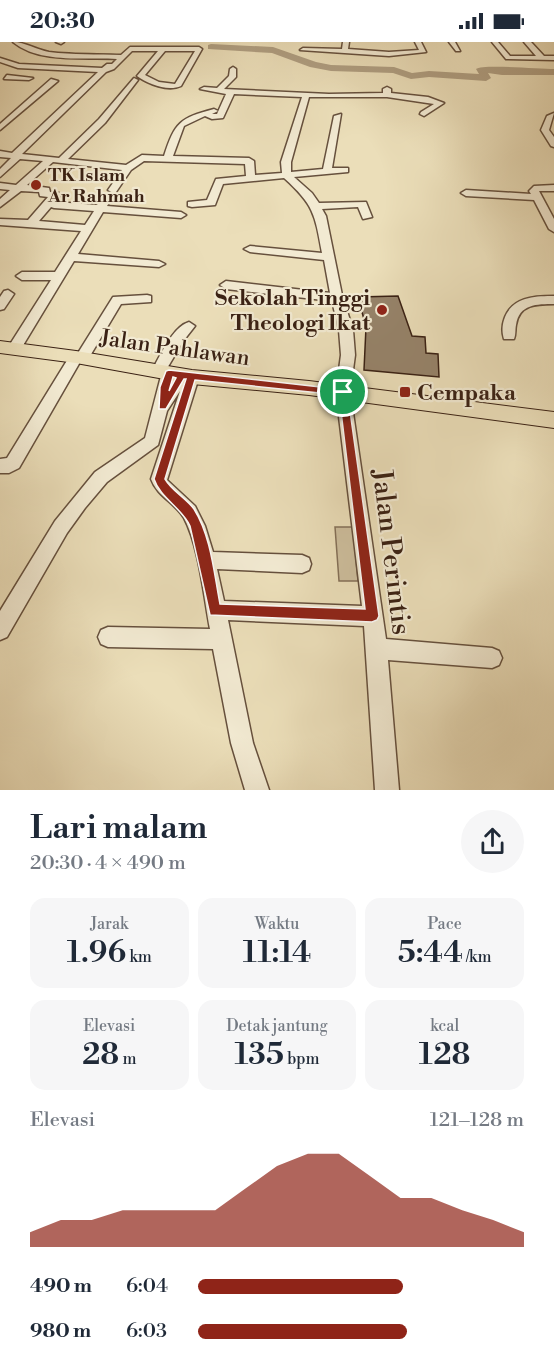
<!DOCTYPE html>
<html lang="id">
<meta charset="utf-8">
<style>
body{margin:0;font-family:"Libre Bodoni",serif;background:#f6f6f7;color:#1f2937;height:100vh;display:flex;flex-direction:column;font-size:22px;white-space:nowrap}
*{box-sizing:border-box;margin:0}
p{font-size:20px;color:#747a83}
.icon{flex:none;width:33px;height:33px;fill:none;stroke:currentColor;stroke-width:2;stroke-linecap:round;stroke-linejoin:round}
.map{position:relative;height:748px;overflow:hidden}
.sheet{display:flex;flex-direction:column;background:#fff;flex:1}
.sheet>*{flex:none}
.pin{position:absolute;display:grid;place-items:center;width:51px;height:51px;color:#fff;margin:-26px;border:3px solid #fff;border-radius:50%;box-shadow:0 2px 6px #0007}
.round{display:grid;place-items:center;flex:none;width:63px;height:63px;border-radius:32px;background:#f6f6f7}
.summary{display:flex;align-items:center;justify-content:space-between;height:102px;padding:0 30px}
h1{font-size:33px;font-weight:600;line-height:45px}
.metrics{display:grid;grid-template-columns:repeat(3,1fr);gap:9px;height:102px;padding:6px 30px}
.metrics div{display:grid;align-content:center;border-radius:15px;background:#f6f6f7;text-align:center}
.metrics b{font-size:30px;font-weight:600}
.metrics small{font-size:16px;font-weight:400}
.metrics p{font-size:16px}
.chart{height:168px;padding:12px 30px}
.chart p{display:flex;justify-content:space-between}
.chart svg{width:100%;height:108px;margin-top:6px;fill:#8f2418;opacity:.7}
ul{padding:0 30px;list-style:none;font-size:20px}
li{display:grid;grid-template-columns:96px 72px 1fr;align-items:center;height:45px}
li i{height:15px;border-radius:8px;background:#8f2418}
.status{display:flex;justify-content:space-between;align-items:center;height:42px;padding:0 30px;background:#fff;direction:ltr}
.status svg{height:16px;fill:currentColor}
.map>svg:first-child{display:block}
.green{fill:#cdbe9d;stroke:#847058;stroke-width:1.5}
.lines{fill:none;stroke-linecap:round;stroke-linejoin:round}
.river{fill:#af9e81;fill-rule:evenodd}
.building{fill:#96836a;stroke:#3a2114;stroke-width:1.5}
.minor-casing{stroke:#66503d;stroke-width:3}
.major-casing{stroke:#3a2114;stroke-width:2}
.minor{fill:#f2ead2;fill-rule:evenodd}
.major{fill:#ebdeb9;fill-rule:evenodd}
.route{fill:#8f2418;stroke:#fff;stroke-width:1.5;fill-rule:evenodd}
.poi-dot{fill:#8f2418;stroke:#f2ead2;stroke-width:2}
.labels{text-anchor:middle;stroke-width:4.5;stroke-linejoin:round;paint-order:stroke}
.far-poi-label{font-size:18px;font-weight:bold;fill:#3a2114;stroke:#f2ead2;text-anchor:start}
.poi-label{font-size:22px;font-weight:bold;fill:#3a2114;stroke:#f2ead2;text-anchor:end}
.street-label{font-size:22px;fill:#3a2114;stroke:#f2ead2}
.near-street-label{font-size:27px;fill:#3a2114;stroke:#f2ead2}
</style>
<div class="status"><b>20:30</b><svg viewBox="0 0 49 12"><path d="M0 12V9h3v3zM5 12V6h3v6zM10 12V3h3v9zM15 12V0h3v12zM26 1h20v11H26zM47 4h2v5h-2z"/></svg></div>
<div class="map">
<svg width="554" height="748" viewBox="0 0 554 748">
<rect width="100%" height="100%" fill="#ebdeb9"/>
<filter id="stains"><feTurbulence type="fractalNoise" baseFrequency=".00333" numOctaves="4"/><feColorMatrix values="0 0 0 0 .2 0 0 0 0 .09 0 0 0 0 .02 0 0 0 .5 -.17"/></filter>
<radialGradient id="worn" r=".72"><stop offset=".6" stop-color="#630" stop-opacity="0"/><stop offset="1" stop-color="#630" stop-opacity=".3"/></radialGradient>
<path class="green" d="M335,485H353L358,539H339Z"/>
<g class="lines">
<path class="river" d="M211,2L273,5L316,20L331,23L394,25L412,31L429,29L479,32L476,27C482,22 540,27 554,27V33H502L488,31L491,36L486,39L429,35L411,37L393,31L331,29L310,25L272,11L208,7V3Z"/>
</g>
<path class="building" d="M398,254L412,294L425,295L426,311L438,312L439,335L364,328L366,285L358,255Z"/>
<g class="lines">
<defs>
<path id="minor" d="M13,0C25,0 37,8 49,10C73,13 97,12 121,13L130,5H199L202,7L181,44C168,50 148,42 137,34L158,9H132L114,27L106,30L22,112L59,116L99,77L134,36L138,38L105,81L68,117L126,123L142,113L164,114C175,80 180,76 214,67L218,69L212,72H217L226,52L200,47L204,45L217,46L229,34L230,27L233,25L236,27V35L224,47L329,52L383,51V47L387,45L391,47V51L428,55L444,61L424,74L420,72L421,70L434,62L387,55H309L291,120V130L323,127L334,74L341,72L332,126H348V130L294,135L312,151L319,161L366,160L372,175L363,177L358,165L322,167L326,174L342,253L353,288L355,313L350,350L386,597L492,606L499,609L502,616L499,623L492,626L388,618L399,748H375L364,584L228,578L253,701L269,748H245L231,701L213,607L108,605L101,602L98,595L101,588L108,585L210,587C204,556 199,504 184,476C175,461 157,454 151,437L180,349L167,369L158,403L107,440L85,466L67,491L7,595L0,598V569L55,479L95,430L145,396L161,334H153L151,330C160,315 172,285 189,280L195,284L184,298L166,328L175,331L181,328L187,331L192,330L199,335L167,438L195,464L205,484L213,510L302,513L309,516L311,522L309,528L302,531L217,527L224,559L362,564L336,350L341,313L339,288L332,259L226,247L220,243L226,239L330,251L324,218L250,210L244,207L250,204L322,211C315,172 314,163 284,136L223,142L215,163L192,165L188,164V160L207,158L216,137L246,134L245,122L144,119L131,128L116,150L113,151L108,148L122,128L53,120L27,143L49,146L50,150L59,151L61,153L55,160L97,163L101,157L105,156L110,159L107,164L181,170L186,173L181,176L103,170L78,212L159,219L165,222L159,225L74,219L19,310H9L7,307L51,238H22L16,234L22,230H55L81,189L0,183V177L28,178L48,155L40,154L39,150L21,149L0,165V157L10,148L0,147V141L16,143L43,119L20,117L0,135V127L11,116L0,115V109L12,111L98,30L18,26L0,20V16L19,22L102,26L107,22H112L117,17C84,15 40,22 13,0ZM165,9H195L175,42L159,40L145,33ZM234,52L302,55L281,120L282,131L255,133L254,119L249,116L173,114L184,84L205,74L212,77L223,76ZM51,165L54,166L94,169L85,183L39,179Z
M56,0H64L61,2Z
M343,0H349L348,7L389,10L419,8L415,0H421L426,10L389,14L300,8L303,6L342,7Z
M449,0H455L460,9H456Z
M492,0H498L510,14H536L524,0H531L544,14H554V18L506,17Z
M7,33L33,36L29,38L4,37Z
M51,37L58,39L0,88V82Z
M554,71L549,88L554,95V105L551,104L541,88L547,74Z
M554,143V149H539L554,177V190L549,187L534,158L466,154L461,151L466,148L531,152L529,149L534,144Z
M8,248L14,252L4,267L0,268V255L4,249Z
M147,253L151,254V260L121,262L87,319L80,320L19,426L9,431H0V417L7,416L71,312L78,311L113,255Z
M554,254V262C537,262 519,262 516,283C515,288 516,292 514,297H504C502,291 502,284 504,278C511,255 534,254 554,254Z"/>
<path id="major" d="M0,299L76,309L192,328L309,339L554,370V386L309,353L192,342L76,321L0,311Z"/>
</defs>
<use href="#minor" class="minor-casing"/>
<use href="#major" class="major-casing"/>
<use href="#minor" class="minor"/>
<use href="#major" class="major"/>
</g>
<path class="route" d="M169,328L347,348L379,574L377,578L372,580L210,573L190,484C182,466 160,456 154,437L186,337H184L166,367H159L160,345L166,329ZM173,335L176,336L169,349ZM195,338L339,353L365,567L220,562C214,531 211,494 194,467C186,456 172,449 165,437Z"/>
<g class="poi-dot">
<circle cx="36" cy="143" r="6"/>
<circle cx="382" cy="268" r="6"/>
<rect x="399" y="344" width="12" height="12" rx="3"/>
</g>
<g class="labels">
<g class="far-poi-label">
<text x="48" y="139">TK Islam<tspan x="48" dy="21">Ar Rahmah</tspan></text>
</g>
<g class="poi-label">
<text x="370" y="263">Sekolah Tinggi<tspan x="370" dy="25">Theologi Ikat</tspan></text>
<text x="417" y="358" text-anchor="start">Cempaka</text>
</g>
<g class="street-label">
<text transform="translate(175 305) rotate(8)" y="8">Jalan Pahlawan</text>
</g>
<g class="near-street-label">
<text transform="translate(392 510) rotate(83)" y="9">Jalan Perintis</text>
</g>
</g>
<rect width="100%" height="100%" filter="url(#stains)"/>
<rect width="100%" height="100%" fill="url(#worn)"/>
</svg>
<div class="pin" style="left:343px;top:350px;background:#1e9e55"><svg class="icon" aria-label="arrive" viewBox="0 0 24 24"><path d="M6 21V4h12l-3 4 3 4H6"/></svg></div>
</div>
<section class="sheet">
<div class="summary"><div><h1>Lari malam</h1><p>20:30 · 4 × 490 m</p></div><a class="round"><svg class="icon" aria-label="share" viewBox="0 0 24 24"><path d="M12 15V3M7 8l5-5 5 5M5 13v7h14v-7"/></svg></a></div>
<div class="metrics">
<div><p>Jarak</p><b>1.96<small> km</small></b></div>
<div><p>Waktu</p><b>11:14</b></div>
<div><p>Pace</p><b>5:44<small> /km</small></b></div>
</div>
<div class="metrics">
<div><p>Elevasi</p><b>28<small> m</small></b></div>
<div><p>Detak jantung</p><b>135<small> bpm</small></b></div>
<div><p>kcal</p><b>128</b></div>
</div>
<div class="chart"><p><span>Elevasi</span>121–128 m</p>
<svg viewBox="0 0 160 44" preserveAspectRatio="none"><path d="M0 44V38L10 33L20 33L30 29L40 29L50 29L60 29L70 20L80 11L90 6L100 6L110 15L120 24L130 24L140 29L150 33L160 38V44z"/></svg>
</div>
<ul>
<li><b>490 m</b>6:04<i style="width:63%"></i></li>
<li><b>980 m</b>6:03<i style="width:64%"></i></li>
</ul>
</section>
